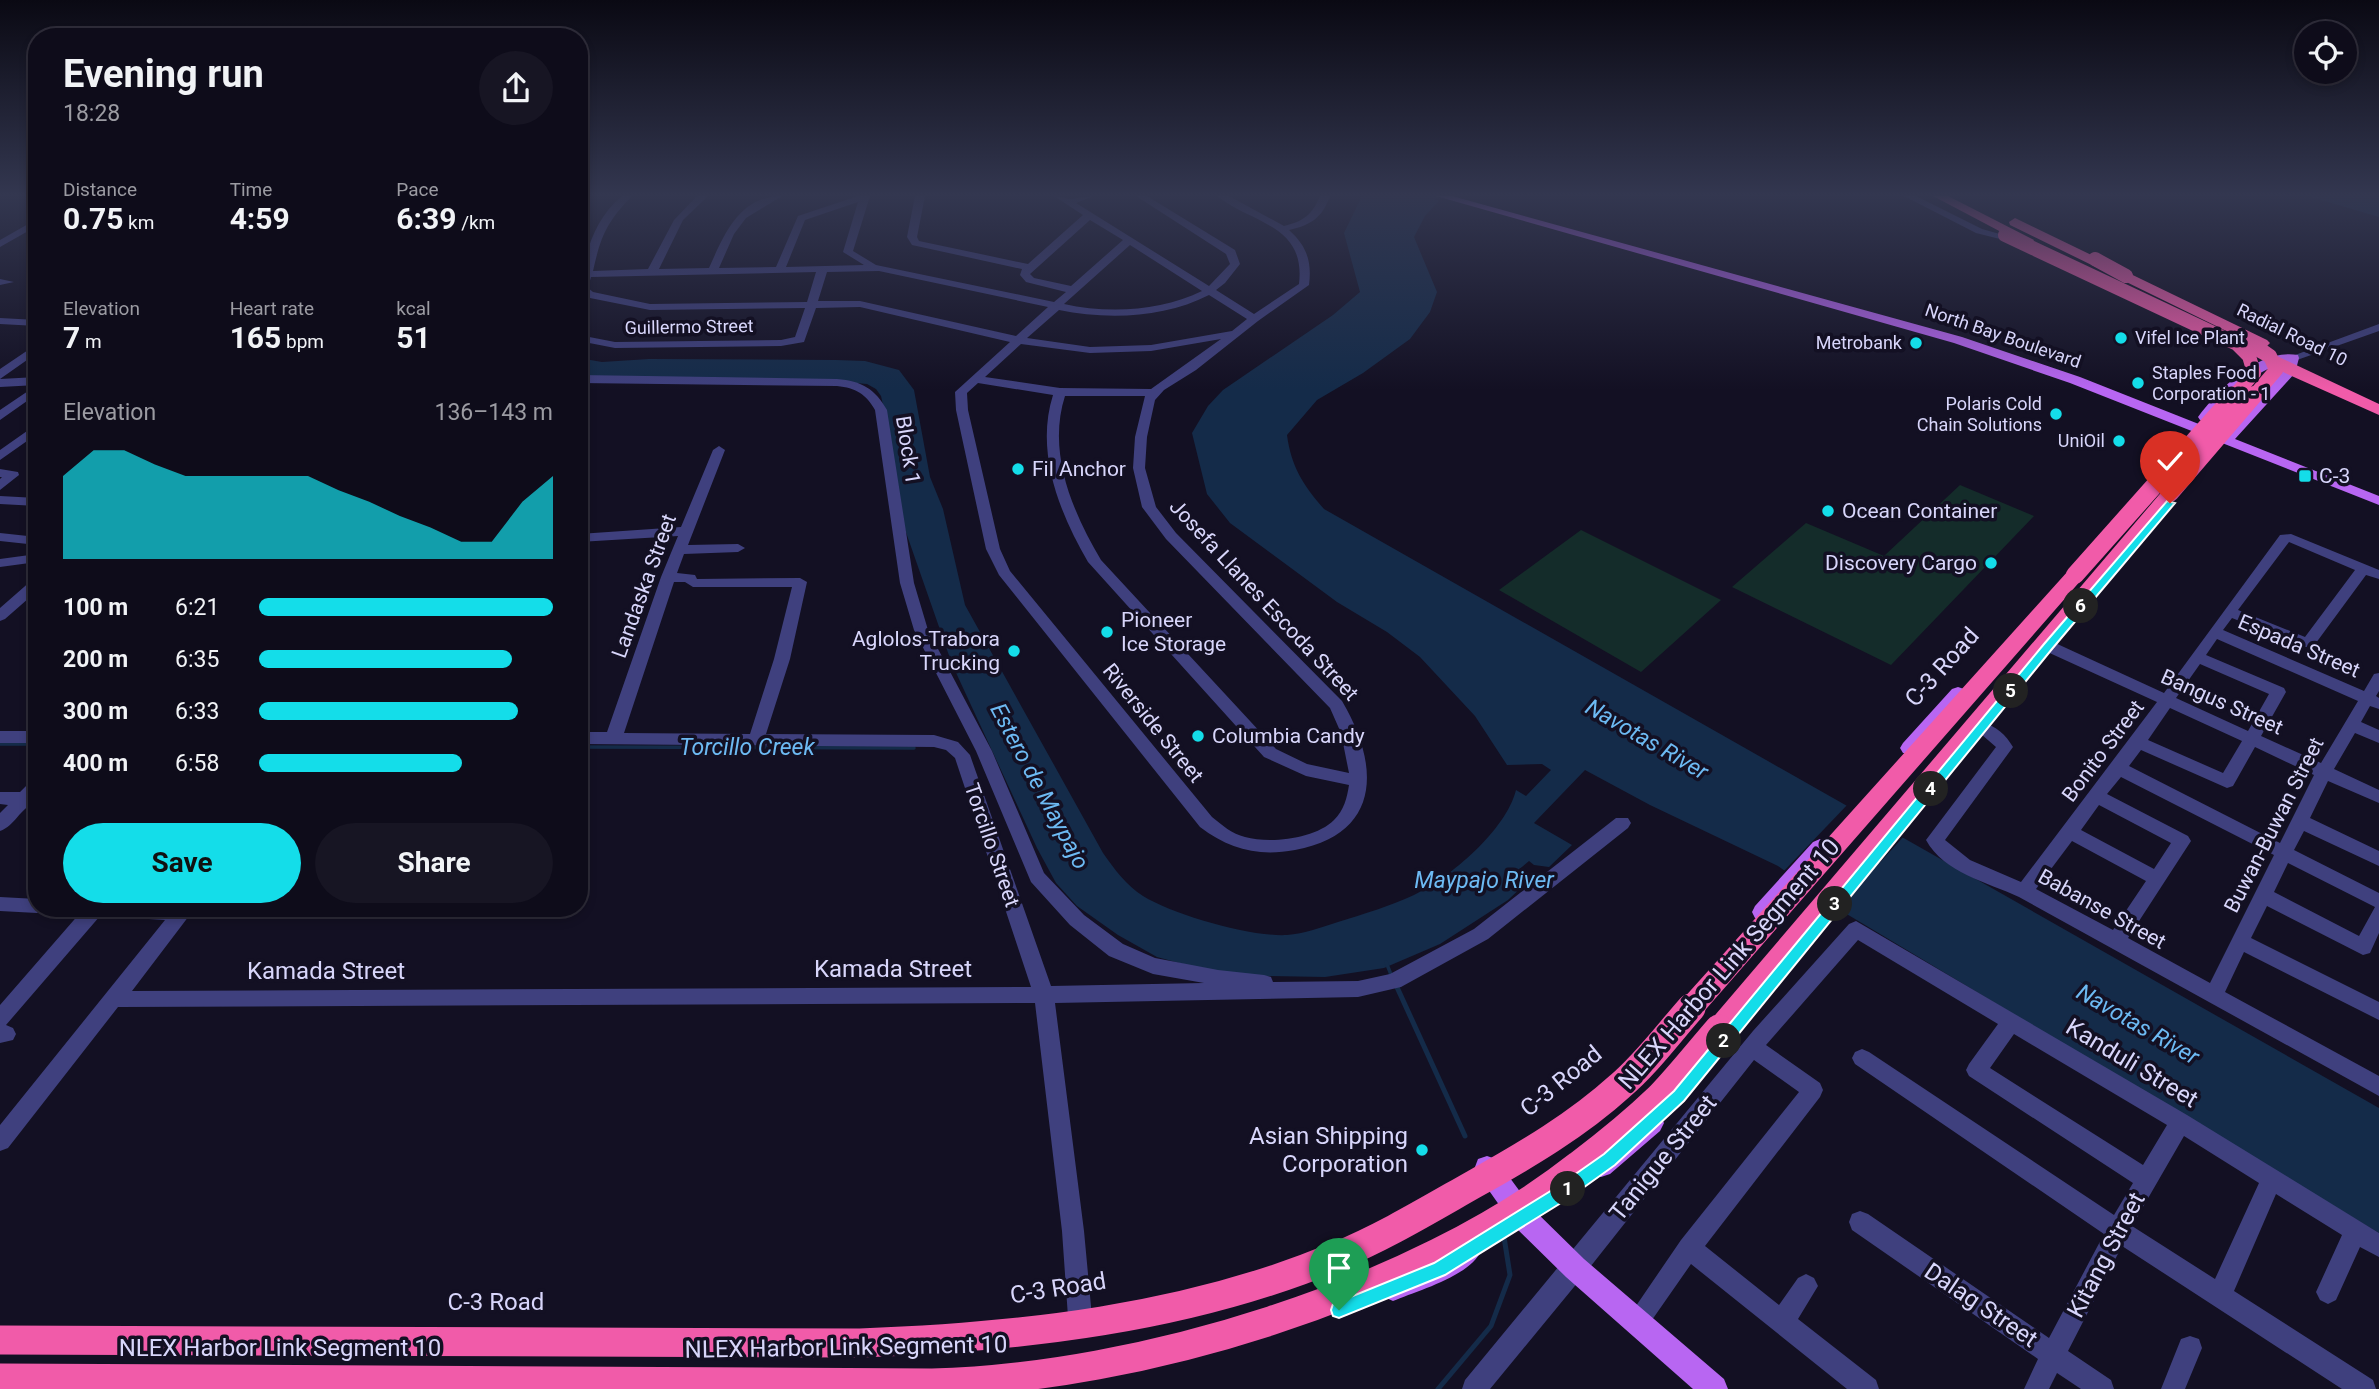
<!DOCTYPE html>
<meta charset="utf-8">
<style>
body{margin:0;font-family:Roboto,sans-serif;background:#171523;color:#f1f3f6;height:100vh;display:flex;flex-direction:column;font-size:26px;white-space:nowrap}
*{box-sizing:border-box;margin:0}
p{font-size:23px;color:#9b9ba2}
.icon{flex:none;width:38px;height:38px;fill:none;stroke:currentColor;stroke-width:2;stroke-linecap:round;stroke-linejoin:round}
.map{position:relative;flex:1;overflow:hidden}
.panel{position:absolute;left:28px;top:28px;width:560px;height:889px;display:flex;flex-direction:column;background:#0e0c1a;border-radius:28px;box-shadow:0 4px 10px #0003,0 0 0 2px #2e2c39}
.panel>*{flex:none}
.controls{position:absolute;left:2294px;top:21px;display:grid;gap:14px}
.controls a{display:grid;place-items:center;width:63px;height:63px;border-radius:50%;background:#0e0c1a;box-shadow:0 4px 10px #0003,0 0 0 2px #2e2c39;font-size:35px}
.pin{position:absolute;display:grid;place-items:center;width:60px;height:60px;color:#fff;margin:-72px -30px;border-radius:50% 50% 50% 0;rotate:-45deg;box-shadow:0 0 7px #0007}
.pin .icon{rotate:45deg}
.km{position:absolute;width:35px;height:35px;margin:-18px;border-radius:50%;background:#222;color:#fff;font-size:19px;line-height:35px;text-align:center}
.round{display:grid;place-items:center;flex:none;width:74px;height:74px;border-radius:37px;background:#171523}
.headline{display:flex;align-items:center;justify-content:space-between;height:119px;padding:0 35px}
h1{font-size:38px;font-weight:700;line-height:52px}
.metrics{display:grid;grid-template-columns:repeat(3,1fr);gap:10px;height:119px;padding:7px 35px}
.metrics div{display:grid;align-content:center}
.metrics b{font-size:30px;font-weight:700}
.metrics small{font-size:19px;font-weight:400}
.metrics p{font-size:19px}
.chart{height:196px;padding:14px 35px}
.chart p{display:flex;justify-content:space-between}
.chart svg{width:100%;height:126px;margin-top:7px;fill:#14dde9;opacity:.7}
.action{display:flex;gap:14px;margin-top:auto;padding:14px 35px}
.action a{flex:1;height:80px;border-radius:42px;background:#14dde9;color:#111;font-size:28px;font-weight:700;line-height:80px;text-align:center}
.action a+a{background:#171523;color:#f1f3f6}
ul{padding:0 35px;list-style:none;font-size:23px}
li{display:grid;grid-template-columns:112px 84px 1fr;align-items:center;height:52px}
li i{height:18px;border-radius:9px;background:#14dde9}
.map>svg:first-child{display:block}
.green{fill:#142c2a}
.water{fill:#142b49}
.pier{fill:#131023}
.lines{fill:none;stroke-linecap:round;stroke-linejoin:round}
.stream-far1{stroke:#142b49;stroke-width:3.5}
.stream{stroke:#142b49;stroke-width:5}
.minor{fill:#3f407e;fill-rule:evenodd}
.major{fill:#b866f2;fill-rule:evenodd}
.highway{fill:#f15ba9;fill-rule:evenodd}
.highway-bridge-far2{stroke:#f15ba9;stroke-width:14}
.highway-bridge-far1{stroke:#f15ba9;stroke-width:18}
.highway-bridge{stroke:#f15ba9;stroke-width:29}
.route{fill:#14dde9;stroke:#fff;stroke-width:2}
.poi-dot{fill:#14dde9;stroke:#131023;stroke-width:2.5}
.labels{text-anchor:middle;stroke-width:7;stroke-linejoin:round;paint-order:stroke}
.far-street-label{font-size:18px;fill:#d8d6fb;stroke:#131023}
.far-poi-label{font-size:18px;fill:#d8d6fb;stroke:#131023;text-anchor:end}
.street-label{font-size:21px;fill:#d8d6fb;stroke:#131023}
.poi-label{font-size:21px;fill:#d8d6fb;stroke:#131023;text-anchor:start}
.water-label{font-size:23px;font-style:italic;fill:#6dbaf3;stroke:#131023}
.near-street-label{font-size:24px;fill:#d8d6fb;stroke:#131023}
.near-poi-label{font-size:24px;fill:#d8d6fb;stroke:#131023;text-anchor:end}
</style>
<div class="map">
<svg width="2379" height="1389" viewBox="0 0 2379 1389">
<rect width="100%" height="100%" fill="#131023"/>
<path class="green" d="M1960,485L2034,516L1891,665L1732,587L1806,523L1884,556Z
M1581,530L1721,600L1641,672L1499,590Z"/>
<path class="water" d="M1362,196H1439L1435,199L1439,201L1425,216L1414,237L1437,292L1430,312L1410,339L1363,373L1317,400L1287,435C1291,466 1303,485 1324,509L2379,1108V1233L1840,910L1778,866L1650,805L1585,770L1534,823L1572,845L1549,867L1534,865L1529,861L1515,873L1527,882L1508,900L1440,944L1384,968L1325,977L1263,976L1205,970L1157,957L1118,935L1077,906L1056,883L1037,848L952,664L901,518L887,422L881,396L876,389L867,384L823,380L579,377V358L602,362L649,359L836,360L865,361L899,370L914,390L930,477L943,509L965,605L1103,853C1115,870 1126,885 1143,896C1174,915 1250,937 1287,935C1304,934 1322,927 1338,922C1364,914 1390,906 1414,895C1451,877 1506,830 1516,790L1526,796L1551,770L1542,764L1507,765L1475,716L1420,657L1387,632L1337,602L1230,523L1207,494L1192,433L1208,406L1223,390L1333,315L1360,292L1344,233Z
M2308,196H2379V217Z"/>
<path class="pier" d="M1849,803L1905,835L1835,912L1782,873Z"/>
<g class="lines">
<path class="stream-far1" d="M0,744H37
M579,747L914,748
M1386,962L1392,977"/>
<path class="stream" d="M1391,975L1392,978
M1396,985L1465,1136
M1438,1389L1491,1326L1510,1275L1504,1237"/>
<path class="minor" d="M622,196H632C607,222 601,235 593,271L648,269L674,220L697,196H708L683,220L659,269L709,268C724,235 739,196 782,196L746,218L734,234L719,268L776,267L798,216L858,196H870L853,251L876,265L1054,302L1066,292L1026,282L1020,275L1022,269L912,245L907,237L915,196H925L917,237L919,241L1028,264L1083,215L1054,196L1070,199L1094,196L1076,203L1209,286L1230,264L1226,254L1136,196H1147L1235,250L1240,264L1225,283L1216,290L1254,314L1299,284C1306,224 1252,224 1217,196H1229L1284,226C1304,221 1312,215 1320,196H1330C1322,218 1311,225 1289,230C1307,246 1312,262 1309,285L1258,321L1196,370L1164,390L1155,400L1147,437L1145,468L1156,507L1176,533L1342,701C1380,765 1382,834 1295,850C1258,857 1229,849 1200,827L999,575L986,549L956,410L955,392L1010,342L860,307L816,308L804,342L781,346L615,348L579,341V335L615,342L781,340L795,337L805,308L650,310L585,297L579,291V271H582C589,242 598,216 622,196ZM858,202L843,252L864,265L786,267L805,220ZM1090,220L1123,240L1071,286L1034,278L1030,274ZM1130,245L1202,291C1161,311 1109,314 1064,304ZM879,271L1048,307L1016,336L860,301H818L827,272ZM816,272L807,302L650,304L593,292L588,288L591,277ZM1209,295L1247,319L1232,331L1151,345L1090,347L1027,338L1059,310C1108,320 1164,318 1209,295ZM1221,339L1151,389L1060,388L985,377L1021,344L1090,353L1151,351ZM978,383L1053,395C1035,452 1059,512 1088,562L1264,757L1306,776L1349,785C1347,798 1344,810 1334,820C1315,839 1270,844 1245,837C1232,834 1222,825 1212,817L1010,571L1000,549L968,410L967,393ZM1065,396H1145L1135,437L1133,468L1142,507L1166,539L1330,708L1341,733L1349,773L1307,764L1276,749L1101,560C1072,511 1047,452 1065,396Z
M1904,196H1916L1982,229L2021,240L2016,243L1976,233Z
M37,219V226L0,247V240Z
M0,279L14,282L0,285Z
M0,318L37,320V326L0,324Z
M2379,324V331L2297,360L2287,358Z
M37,344V353L0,379V369Z
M579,375L837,379C862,381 875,389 887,410L914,583L928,630L992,751L1044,873L1084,915L1123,944L1155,958L1218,970L1264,975L1271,977L1273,982L1358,981L1390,974L1474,929L1616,818H1628L1631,823L1628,828L1488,939L1401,987L1358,997L1055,1003L1084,1231L1092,1317L1088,1325L1080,1329L1072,1325L1068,1317L1062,1231L1035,1003L118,1007L8,1148L0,1151V1125L165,920L100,916L6,1025L13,1028L16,1034L13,1040L0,1043V1005L80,913L77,908H195L132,991L1031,987L955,758L946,750L934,747L579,744V732H607L661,577L678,536L579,542V534L681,527L713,450L719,446L725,450L688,545L738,544L745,548L738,552L684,554L677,573L695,575L697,579L800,578L807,582L790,659L766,734L934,735L958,742L970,755L1051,986L1204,983L1153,974L1109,956L1070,925L1031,882L976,751L914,630L900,583L875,410C866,394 856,388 837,386L579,383ZM674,582H685L693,587H792L774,659L750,734L624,733Z
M37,377V394L0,420V410L37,385L0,387V379Z
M37,424V434L0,460V450Z
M0,469L18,472L19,475L0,490V479L2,477H0Z
M0,496L37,498V506L0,504Z
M0,533L37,537V545L0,541Z
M2291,534L2379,570V579L2366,575L2313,647H2303L2232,618L2223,630L2364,691L2374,674L2379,673V691L2376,696L2379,698V709L2370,706L2361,722L2379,730V743L2355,733L2334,769L2379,790V803L2328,781L2310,818L2379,851V866L2304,831L2294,850L2379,893V933L2370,953L2363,955L2267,906L2251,938L2379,1002V1020L2244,952L2225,992L2379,1076V1096L2019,897C1987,882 1944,873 1926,840L1996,747L1974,728L1982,722C1996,726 2006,735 2013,747L1945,840L1970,860L2021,882L2157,702L2043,650L2040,646L2043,642H2053L2164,693L2280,535ZM2289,542L2355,570L2305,637L2238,610ZM2217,639L2358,701L2321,763L2261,736L2286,692L2284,688L2206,655ZM2200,664L2269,694L2248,731L2176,698ZM2170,708L2242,741L2223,773L2148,740ZM2255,747L2314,775L2280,843L2129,766L2141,750L2227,788L2233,786ZM2121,777L2274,855L2210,983L2128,938L2191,841L2188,836L2107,794ZM2099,805L2171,843L2154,869L2081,830ZM2072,841L2146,881L2113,930L2036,889ZM2288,863L2375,907L2359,936L2274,892Z
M37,554V562L0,567V559Z
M37,579V591L5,619L0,621V608L32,580Z
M0,731H37V743H0Z
M37,779L35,803C20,808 15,826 0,831V813L8,805L0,804V792H20L31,781Z
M0,897L37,899V908H45L37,913L0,911Z
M1856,921L2187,1115L2379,1233V1257L2360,1247L2336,1300L2328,1304L2320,1300L2316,1292L2342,1235L2276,1194L2234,1291L2373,1380L2376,1389H2342L2122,1246L2068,1351L2111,1380L2114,1389H2081L2057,1373L2049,1389H2024L2038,1359L1852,1230L1849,1222L1852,1214L1860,1211L1868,1214L2049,1338L2104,1234L1855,1064L1852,1058L1855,1052L1862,1049L1869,1052L2114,1215L2133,1183L1969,1076L1966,1070L1969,1064L1998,1024L1858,940L1766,1045L1820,1083L1823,1090L1820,1097L1705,1246L1779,1305L1798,1278L1806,1274L1814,1278L1818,1286L1798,1319L1876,1380L1879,1389H1847L1691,1264L1645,1330L1637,1334L1629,1330L1625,1322L1681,1240L1799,1092L1754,1060L1583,1276L1490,1389H1462L1465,1380L1753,1031L1849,924ZM2014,1034L2167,1125L2143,1165L1990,1068ZM2184,1136L2259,1183L2215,1279L2132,1226Z
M2190,1336L2199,1339L2202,1348L2185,1389H2161L2181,1339Z"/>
<path class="major" d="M1436,196H1452L1962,337L2080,377L2224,434L2284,369L2285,363C2253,371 2230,395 2210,420H2200L2198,417C2219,389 2259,348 2298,355L2299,358L2295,373L2235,439L2379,496V505L2070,383L1954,343Z
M1958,687L1964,689L1967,693L1964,697L1915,753H1903L1900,748L1903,743L1952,689Z
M1820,839L1827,842L1830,847L1827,852L1769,918L1762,920L1755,918L1752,912L1755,906L1813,842Z
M1652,1112L1660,1115L1664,1123L1660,1131L1610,1174L1601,1177L1592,1174L1589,1166L1592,1158L1644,1115Z
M1487,1156L1496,1159L1532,1208L1584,1259L1724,1379L1728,1389H1693L1566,1277L1514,1226L1478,1175L1475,1167L1478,1159Z
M1468,1238L1477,1242L1481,1251C1470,1276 1417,1291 1393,1301L1384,1297L1380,1288L1384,1279L1431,1260Z"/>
<path class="highway" d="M1933,196H1948L2034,240L2032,243H2022Z
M2015,218L2267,340L2270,343L2267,346H2257L2010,225L2009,222Z
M2258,347L2379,404V415L2285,373L2253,355L2250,352Z
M2170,488L2179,493L2176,497L1728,1037L1719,1041L1710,1037L1706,1029L1710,1021L2164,489Z
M2075,569L2084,575L2082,579L1700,1016L1691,1019L1682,1016L1678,1008L1682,1000L2068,571Z"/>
<path class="highway-bridge-far2" d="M2005,235L2237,344L2249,356L2254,373L2233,397
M2095,259L2126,276
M2243,337L2270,356L2276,370L2253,397"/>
<path class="highway-bridge-far1" d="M2170,493L2254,395
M2075,575L2235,395"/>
<path class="highway-bridge" d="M0,1340L860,1343C1021,1337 1185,1319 1335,1257C1384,1237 1430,1209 1476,1183C1526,1155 1577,1125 1620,1086C1646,1064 1668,1034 1691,1008
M0,1378L932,1383C1139,1378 1415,1294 1579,1165C1607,1144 1635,1121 1660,1097C1681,1075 1699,1052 1719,1029"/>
</g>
<linearGradient id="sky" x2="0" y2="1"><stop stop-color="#0a0913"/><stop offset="0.5" stop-color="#333750"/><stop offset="1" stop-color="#333750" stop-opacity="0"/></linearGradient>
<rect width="2379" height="390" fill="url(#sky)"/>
<path class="route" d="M2167,501L2175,503L2052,649L1684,1101L1615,1165L1569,1198L1445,1275L1339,1318L1333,1316L1331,1310L1333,1304L1434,1263L1557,1187L1604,1154L1674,1091L2044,644Z"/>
<g class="poi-dot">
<circle cx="2121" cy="338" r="7"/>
<circle cx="1916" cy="343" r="7"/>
<circle cx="2138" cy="383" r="7"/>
<circle cx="2056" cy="414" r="7"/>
<circle cx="2119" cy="441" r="7"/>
<circle cx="1018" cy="469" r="7"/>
<rect x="2298" y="469" width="14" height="14" rx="3.5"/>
<circle cx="1828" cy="511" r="7"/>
<circle cx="1991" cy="563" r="7"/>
<circle cx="1107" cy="632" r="7"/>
<circle cx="1014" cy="651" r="7"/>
<circle cx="1198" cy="736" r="7"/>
<circle cx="1422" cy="1150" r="7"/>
</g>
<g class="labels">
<g class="far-street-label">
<text transform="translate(689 327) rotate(-1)" y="6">Guillermo Street</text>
<text transform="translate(2292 335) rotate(26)" y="6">Radial Road 10</text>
<text transform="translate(2003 336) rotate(19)" y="6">North Bay Boulevard</text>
</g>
<g class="far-poi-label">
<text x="2135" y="344" text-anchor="start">Vifel Ice Plant</text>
<text x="1902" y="349">Metrobank</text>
<text x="2152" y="379" text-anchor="start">Staples Food<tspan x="2152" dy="21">Corporation - 1</tspan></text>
<text x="2042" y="410">Polaris Cold<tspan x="2042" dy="21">Chain Solutions</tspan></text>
<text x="2105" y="447">UniOil</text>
</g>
<g class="street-label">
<text transform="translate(908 450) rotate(81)" y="7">Block 1</text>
<text transform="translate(644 586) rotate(-70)" y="7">Landaska Street</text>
<text transform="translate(1264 600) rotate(47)" y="7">Josefa Llanes Escoda Street</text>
<text transform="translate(2299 646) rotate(23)" y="7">Espada Street</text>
<text transform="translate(2222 702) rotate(24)" y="7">Bangus Street</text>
<text transform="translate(1153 723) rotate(51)" y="7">Riverside Street</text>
<text transform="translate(2103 751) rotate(-53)" y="7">Bonito Street</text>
<text transform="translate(2274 825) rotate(-63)" y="7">Buwan-Buwan Street</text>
<text transform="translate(992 845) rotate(71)" y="7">Torcillo Street</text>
<text transform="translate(2102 909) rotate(29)" y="7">Babanse Street</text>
</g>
<g class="poi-label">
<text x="1032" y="476">Fil Anchor</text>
<text x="2319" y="483">C-3</text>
<text x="1842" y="518">Ocean Container</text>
<text x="1977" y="570" text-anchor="end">Discovery Cargo</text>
<text x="1121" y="627">Pioneer<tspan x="1121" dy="24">Ice Storage</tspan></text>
<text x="1000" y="646" text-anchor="end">Aglolos-Trabora<tspan x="1000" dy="24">Trucking</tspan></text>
<text x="1212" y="743">Columbia Candy</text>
</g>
<g class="water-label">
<text transform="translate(1647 739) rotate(30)" y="8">Navotas River</text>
<text x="747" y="755">Torcillo Creek</text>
<text transform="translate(1040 786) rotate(62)" y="8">Estero de Maypajo</text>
<text x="1484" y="888">Maypajo River</text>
<text transform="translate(2138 1024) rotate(30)" y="8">Navotas River</text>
</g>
<g class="near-street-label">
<text transform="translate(1942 667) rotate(-48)" y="8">C-3 Road</text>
<text transform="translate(1729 964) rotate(-49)" y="8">NLEX Harbor Link Segment 10</text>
<text x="893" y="977">Kamada Street</text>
<text x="326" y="979">Kamada Street</text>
<text transform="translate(2132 1063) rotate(31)" y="8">Kanduli Street</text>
<text transform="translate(1561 1081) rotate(-39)" y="8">C-3 Road</text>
<text transform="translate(1663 1158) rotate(-51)" y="8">Tanigue Street</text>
<text transform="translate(2106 1255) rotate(-62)" y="8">Kitang Street</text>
<text transform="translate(1058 1288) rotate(-9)" y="8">C-3 Road</text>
<text x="496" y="1310">C-3 Road</text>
<text transform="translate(1981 1305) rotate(34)" y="8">Dalag Street</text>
<text transform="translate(846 1347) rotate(-1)" y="8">NLEX Harbor Link Segment 10</text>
<text x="280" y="1356">NLEX Harbor Link Segment 10</text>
</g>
<g class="near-poi-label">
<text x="1408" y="1144">Asian Shipping<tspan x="1408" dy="28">Corporation</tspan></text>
</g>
</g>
</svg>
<div class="controls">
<a><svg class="icon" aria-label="locate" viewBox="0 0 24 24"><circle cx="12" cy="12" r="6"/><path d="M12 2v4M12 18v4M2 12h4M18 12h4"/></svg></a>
</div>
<div class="pin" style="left:1339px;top:1310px;background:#1e9e55"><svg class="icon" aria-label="arrive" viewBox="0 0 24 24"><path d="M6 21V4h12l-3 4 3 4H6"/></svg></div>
<div class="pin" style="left:2170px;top:503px;background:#d93025"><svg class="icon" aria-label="check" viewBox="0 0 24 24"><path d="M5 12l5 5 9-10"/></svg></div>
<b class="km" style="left:1568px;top:1189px">1</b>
<b class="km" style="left:1724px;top:1041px">2</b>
<b class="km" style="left:1835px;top:904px">3</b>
<b class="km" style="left:1931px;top:789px">4</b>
<b class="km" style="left:2011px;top:691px">5</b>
<b class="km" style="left:2081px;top:606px">6</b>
<section class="panel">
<div class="headline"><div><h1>Evening run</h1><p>18:28</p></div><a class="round"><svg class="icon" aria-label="share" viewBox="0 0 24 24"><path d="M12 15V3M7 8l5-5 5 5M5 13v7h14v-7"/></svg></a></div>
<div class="metrics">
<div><p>Distance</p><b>0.75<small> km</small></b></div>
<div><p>Time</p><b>4:59</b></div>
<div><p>Pace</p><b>6:39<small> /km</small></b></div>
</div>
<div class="metrics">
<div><p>Elevation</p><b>7<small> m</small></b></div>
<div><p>Heart rate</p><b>165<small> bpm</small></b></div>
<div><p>kcal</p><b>51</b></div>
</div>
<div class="chart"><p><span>Elevation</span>136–143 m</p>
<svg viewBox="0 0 160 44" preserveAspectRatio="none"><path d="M0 44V15L10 6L20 6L30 11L40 15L50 15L60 15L70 15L80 15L90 20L100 24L110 29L120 33L130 38L140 38L150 24L160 15V44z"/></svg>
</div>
<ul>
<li><b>100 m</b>6:21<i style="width:100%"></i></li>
<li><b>200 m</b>6:35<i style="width:86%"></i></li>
<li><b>300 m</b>6:33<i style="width:88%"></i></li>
<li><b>400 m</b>6:58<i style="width:69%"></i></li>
</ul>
<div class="action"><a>Save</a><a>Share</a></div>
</section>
</div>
